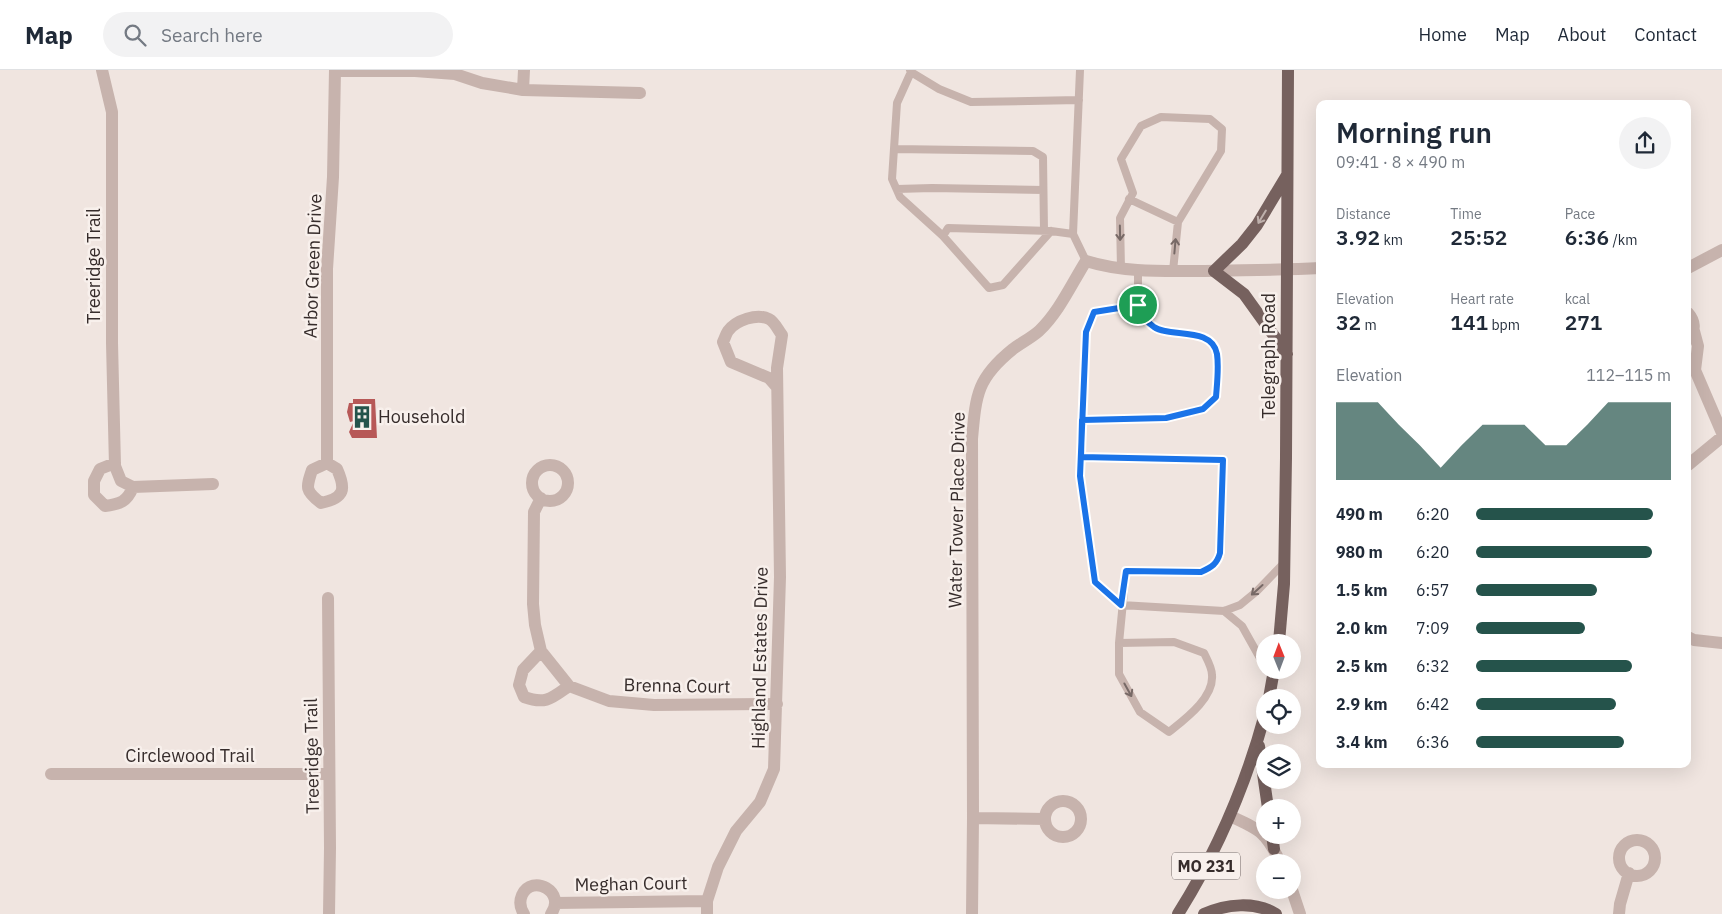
<!DOCTYPE html>
<meta charset="utf-8">
<style>
body{margin:0;font-family:"IBM Plex Sans",sans-serif;background:#f2f2f3;color:#1f2937;height:100vh;display:flex;flex-direction:column;font-size:19px;white-space:nowrap}
*{box-sizing:border-box;margin:0}
p{font-size:16px;color:#747a83}
.icon{flex:none;width:28px;height:28px;fill:none;stroke:currentColor;stroke-width:2;stroke-linecap:round;stroke-linejoin:round}
.map{position:relative;flex:1;overflow:hidden}
.details{position:absolute;left:1316px;top:30px;width:375px;height:668px;display:flex;flex-direction:column;background:#fff;border-radius:10px;box-shadow:0 5px 20px #0002}
.details>*{flex:none}
.needle{width:32px;rotate:359deg}
.controls{position:absolute;left:1256px;top:564px;display:grid;gap:10px}
.controls a{display:grid;place-items:center;width:45px;height:45px;border-radius:50%;background:#fff;box-shadow:0 5px 20px #0002;font-size:25px}
.pin{position:absolute;display:grid;place-items:center;width:42px;height:42px;color:#fff;margin:-21px;border:2px solid #fff;border-radius:50%;box-shadow:0 1px 5px #0007}
.round{display:grid;place-items:center;flex:none;width:52px;height:52px;border-radius:26px;background:#f2f2f3}
.headline{display:flex;align-items:center;justify-content:space-between;height:85px;padding:0 20px}
h1{font-size:28px;font-weight:600;line-height:38px}
.figures{display:grid;grid-template-columns:repeat(3,1fr);gap:8px;height:85px;padding:5px 20px}
.figures div{display:grid;align-content:center}
.figures b{font-size:21px;font-weight:600}
.figures small{font-size:14px;font-weight:400}
.figures p{font-size:14px}
.chart{height:140px;padding:10px 20px}
.chart p{display:flex;justify-content:space-between}
.chart svg{width:100%;height:90px;margin-top:5px;fill:#25534b;opacity:.7}
ul{padding:0 20px;list-style:none;font-size:16px}
li{display:grid;grid-template-columns:80px 60px 1fr;align-items:center;height:38px}
li i{height:12px;border-radius:6px;background:#25534b}
header{display:flex;align-items:center;gap:30px;box-sizing:border-box;height:70px;padding:0 25px;background:#fff;border-bottom:1px solid #e0e1e3}
header strong{font-size:24px}
nav{display:flex;gap:28px;margin-inline-start:auto;font-size:18px}
.search{width:350px;height:45px;background:#f2f2f3;display:flex;align-items:center;gap:12px;box-sizing:border-box;padding:0 18px;border-radius:28px;color:#747a83;font-size:19px}
.map>svg:first-child{display:block}
.building{fill:#b75857}
.lines{fill:none;stroke-linecap:round;stroke-linejoin:round}
.service{stroke:#c7b3ad;stroke-width:8}
.minor{stroke:#c7b3ad;stroke-width:12}
.tertiary{stroke:#c7b3ad;stroke-width:12}
.primary{stroke:#76615e;stroke-width:12}
.oneway{stroke:#beb0ac}
.oneway2{stroke:#776966}
.route-casing{stroke:#fff;stroke-width:10}
.route{stroke:#1a73e8;stroke-width:6}
.labels{text-anchor:middle;stroke-width:5;stroke-linejoin:round;paint-order:stroke}
.shield{fill:#f8f0ec;stroke:#706765;stroke-width:1}
.shield-label{font-size:16px;font-weight:bold;fill:#362c2b}
.street-label{font-size:18px;fill:#362c2b;stroke:#f8f0ec}
.poi-label{font-size:18px;fill:#362c2b;stroke:#f8f0ec;text-anchor:start}
</style>
<header>
<strong>Map</strong>
<div class="search"><svg class="icon" aria-label="search" viewBox="0 0 24 24"><circle cx="10" cy="10" r="6"/><path d="M15 15l6 6"/></svg>Search here</div>
<nav><a>Home</a><a>Map</a><a>About</a><a>Contact</a></nav>
</header>
<div class="map">
<svg width="1722" height="844" viewBox="0 0 1722 844">
<rect width="100%" height="100%" fill="#f0e5e0"/>
<path class="building" d="M353,329H375L377,368H352L349,362L354,351L350,352L347,342L349,333H353Z"/>
<g class="lines">
<path class="service" d="M910,0L911,2L939,19L971,32L1079,30
M1080,0L1073,164L1086,191
M911,2L897,33L892,109L900,127L943,166
M894,79L1033,81L1043,87L1044,161
M897,119L932,118L1043,120
M1129,129L1178,152
M1051,161L1003,215L989,218L943,166L948,158L1051,161L1073,164
M1121,199L1120,148L1133,123L1121,89L1141,56L1161,47L1210,49L1222,59L1221,81L1178,152L1173,201
M1138,201V235L1094,242L1086,262L1080,406L1095,513L1121,535L1224,541L1240,535L1257,521L1284,493
M1082,350L1166,348L1203,339L1217,327C1217,313 1219,298 1217,284C1212,256 1170,268 1154,257C1146,252 1142,244 1138,235
M1081,387L1223,390L1221,483C1217,494 1212,497 1201,502L1126,501L1119,573V604L1140,642L1169,662C1185,649 1214,628 1212,605C1212,598 1207,589 1204,583L1174,572L1119,573
M1224,541L1242,556L1265,597"/>
<path class="minor" d="M102,0L112,42V273L115,396L121,411L133,417L213,414
M335,1H415L455,4L482,13L523,20L640,23
M523,20L524,0
M1688,198L1722,180
M1688,243C1695,251 1696,260 1689,269
M1694,261L1698,276L1695,300
M1688,295L1695,300L1722,363
M115,393L100,399L94,411V425L105,436C120,434 127,432 133,417
M327,393V199L333,107L335,0
M327,393L337,399C346,419 345,428 321,433C305,421 306,418 312,400Z
M1688,395L1722,367
M532 413a18 18 0 1 1 36 0a18 18 0 1 1-36 0Z
M541,428L534,442L533,534L535,555L541,581L569,616L609,631L654,635L777,634
M328,528L330,778L329,844
M1688,567L1694,570L1722,573
M541,581L523,600L519,615L524,627C546,635 552,628 569,616
M51,704H329
M1045 749a18 18 0 1 1 36 0a18 18 0 1 1-36 0Z
M973,748L1045,749
M1619 788a18 18 0 1 1 36 0a18 18 0 1 1-36 0Z
M555,833L707,831
M524,844C520,838 519,832 522,825C532,803 567,822 551,844
M707,844V831L718,797L736,761L760,732L774,699L780,507L777,298L782,265C778,260 775,252 769,249C757,243 736,250 728,261C726,264 725,268 723,272L731,292L769,308L776,316
M972,844L973,748L972,369C976,324 977,308 1013,279C1021,273 1031,268 1039,261C1059,242 1071,215 1086,191C1125,203 1164,201 1204,201C1243,200 1281,200 1320,198
M1619,844L1620,834L1629,803"/>
<path class="tertiary" d="M1230,746C1259,759 1266,762 1280,792
M1292,820L1300,844"/>
<path class="primary" d="M1287,284L1244,224L1214,201L1242,174L1257,155L1287,105
M1279,572L1284,514L1286,388L1288,0
M1269,628L1274,600
M1259,676L1268,738
M1272,765L1274,779
M1178,844C1217,782 1246,714 1265,644
M1204,844C1226,834 1255,831 1276,844"/>
</g>
<defs><path id="oneway-shaft" d="M-6 0H5M1.5-3L5.5 0L1.5 3" fill="none" stroke-width="1.6" stroke-linecap="round" stroke-linejoin="round" transform="scale(1.25)"/></defs>
<use class="oneway" href="#oneway-shaft" transform="translate(1262 147) rotate(121)"/>
<g class="oneway2">
<use href="#oneway-shaft" transform="translate(1120 163) rotate(89)"/>
<use href="#oneway-shaft" transform="translate(1175 176) rotate(-85)"/>
<use href="#oneway-shaft" transform="translate(1257 520) rotate(138)"/>
<use href="#oneway-shaft" transform="translate(1128 620) rotate(61)"/>
</g>
<g class="lines">
<defs>
<path id="route" d="M1138,235L1094,242L1086,262L1080,406L1095,512L1121,535L1126,501L1201,502C1212,497 1217,494 1220,483L1223,390L1081,387L1082,350L1166,348L1203,339L1216,327C1217,313 1219,298 1217,284C1212,256 1170,268 1154,257C1146,252 1142,244 1138,235"/>
</defs>
<use href="#route" class="route-casing"/>
<use href="#route" class="route"/>
</g>
<defs>
<symbol id="building-bare" viewBox="-9 -9 18 18"><path d="M-4-6H4V6H1V3H-1V6H-4ZM-2.5-4.3h1.7v1.8h-1.7ZM.8-4.3h1.7v1.8H.8ZM-2.5-1h1.7V.8h-1.7ZM.8-1h1.7V.8H.8Z" fill="#25534b" stroke="#f8f0ec" stroke-width="2.5" paint-order="stroke"/></symbol>
</defs>
<g fill-rule="evenodd">
<use href="#building-bare" x="346" y="331" width="32" height="32"/>
</g>
<g class="labels">
<rect class="shield" x="1172" y="782.5" width="68" height="27" rx="4"/>
<g class="shield-label">
<text x="1206" y="802">MO 231</text>
</g>
<g class="street-label">
<text transform="translate(94 196) rotate(-90)" y="6">Treeridge Trail</text>
<text transform="translate(313 196) rotate(-88)" y="6">Arbor Green Drive</text>
<text transform="translate(1269 286) rotate(-90)" y="6">Telegraph Road</text>
<text transform="translate(957 440) rotate(-89)" y="6">Water Tower Place Drive</text>
<text transform="translate(760 588) rotate(-89)" y="6">Highland Estates Drive</text>
<text transform="translate(677 616) rotate(1)" y="6">Brenna Court</text>
<text x="190" y="692">Circlewood Trail</text>
<text transform="translate(312 686) rotate(-91)" y="6">Treeridge Trail</text>
<text transform="translate(631 814) rotate(-1)" y="6">Meghan Court</text>
</g>
<g class="poi-label">
<text x="378" y="353">Household</text>
</g>
</g>
</svg>
<div class="controls">
<a><svg class="needle" viewBox="-14 -14 28 28"><path d="M0-13l5 13h-10z" fill="#e53935"/><path d="M0 13l5-13h-10z" fill="#747a83"/></svg></a>
<a><svg class="icon" aria-label="locate" viewBox="0 0 24 24"><circle cx="12" cy="12" r="6"/><path d="M12 2v4M12 18v4M2 12h4M18 12h4"/></svg></a>
<a><svg class="icon" aria-label="layers" viewBox="0 0 24 24"><path d="M12 4l9 5-9 5-9-5zM3 14l9 5 9-5"/></svg></a>
<a>+</a>
<a>−</a>
</div>
<div class="pin" style="left:1138px;top:235px;background:#1e9e55"><svg class="icon" aria-label="arrive" viewBox="0 0 24 24"><path d="M6 21V4h12l-3 4 3 4H6"/></svg></div>
<section class="details">
<div class="headline"><div><h1>Morning run</h1><p>09:41 · 8 × 490 m</p></div><a class="round"><svg class="icon" aria-label="share" viewBox="0 0 24 24"><path d="M12 15V3M7 8l5-5 5 5M5 13v7h14v-7"/></svg></a></div>
<div class="figures">
<div><p>Distance</p><b>3.92<small> km</small></b></div>
<div><p>Time</p><b>25:52</b></div>
<div><p>Pace</p><b>6:36<small> /km</small></b></div>
</div>
<div class="figures">
<div><p>Elevation</p><b>32<small> m</small></b></div>
<div><p>Heart rate</p><b>141<small> bpm</small></b></div>
<div><p>kcal</p><b>271</b></div>
</div>
<div class="chart"><p><span>Elevation</span>112–115 m</p>
<svg viewBox="0 0 160 44" preserveAspectRatio="none"><path d="M0 44V6L10 6L20 6L30 17L40 27L50 38L60 27L70 17L80 17L90 17L100 27L110 27L120 17L130 6L140 6L150 6L160 6V44z"/></svg>
</div>
<ul>
<li><b>490 m</b>6:20<i style="width:91%"></i></li>
<li><b>980 m</b>6:20<i style="width:90%"></i></li>
<li><b>1.5 km</b>6:57<i style="width:62%"></i></li>
<li><b>2.0 km</b>7:09<i style="width:56%"></i></li>
<li><b>2.5 km</b>6:32<i style="width:80%"></i></li>
<li><b>2.9 km</b>6:42<i style="width:72%"></i></li>
<li><b>3.4 km</b>6:36<i style="width:76%"></i></li>
</ul>
</section>
</div>
